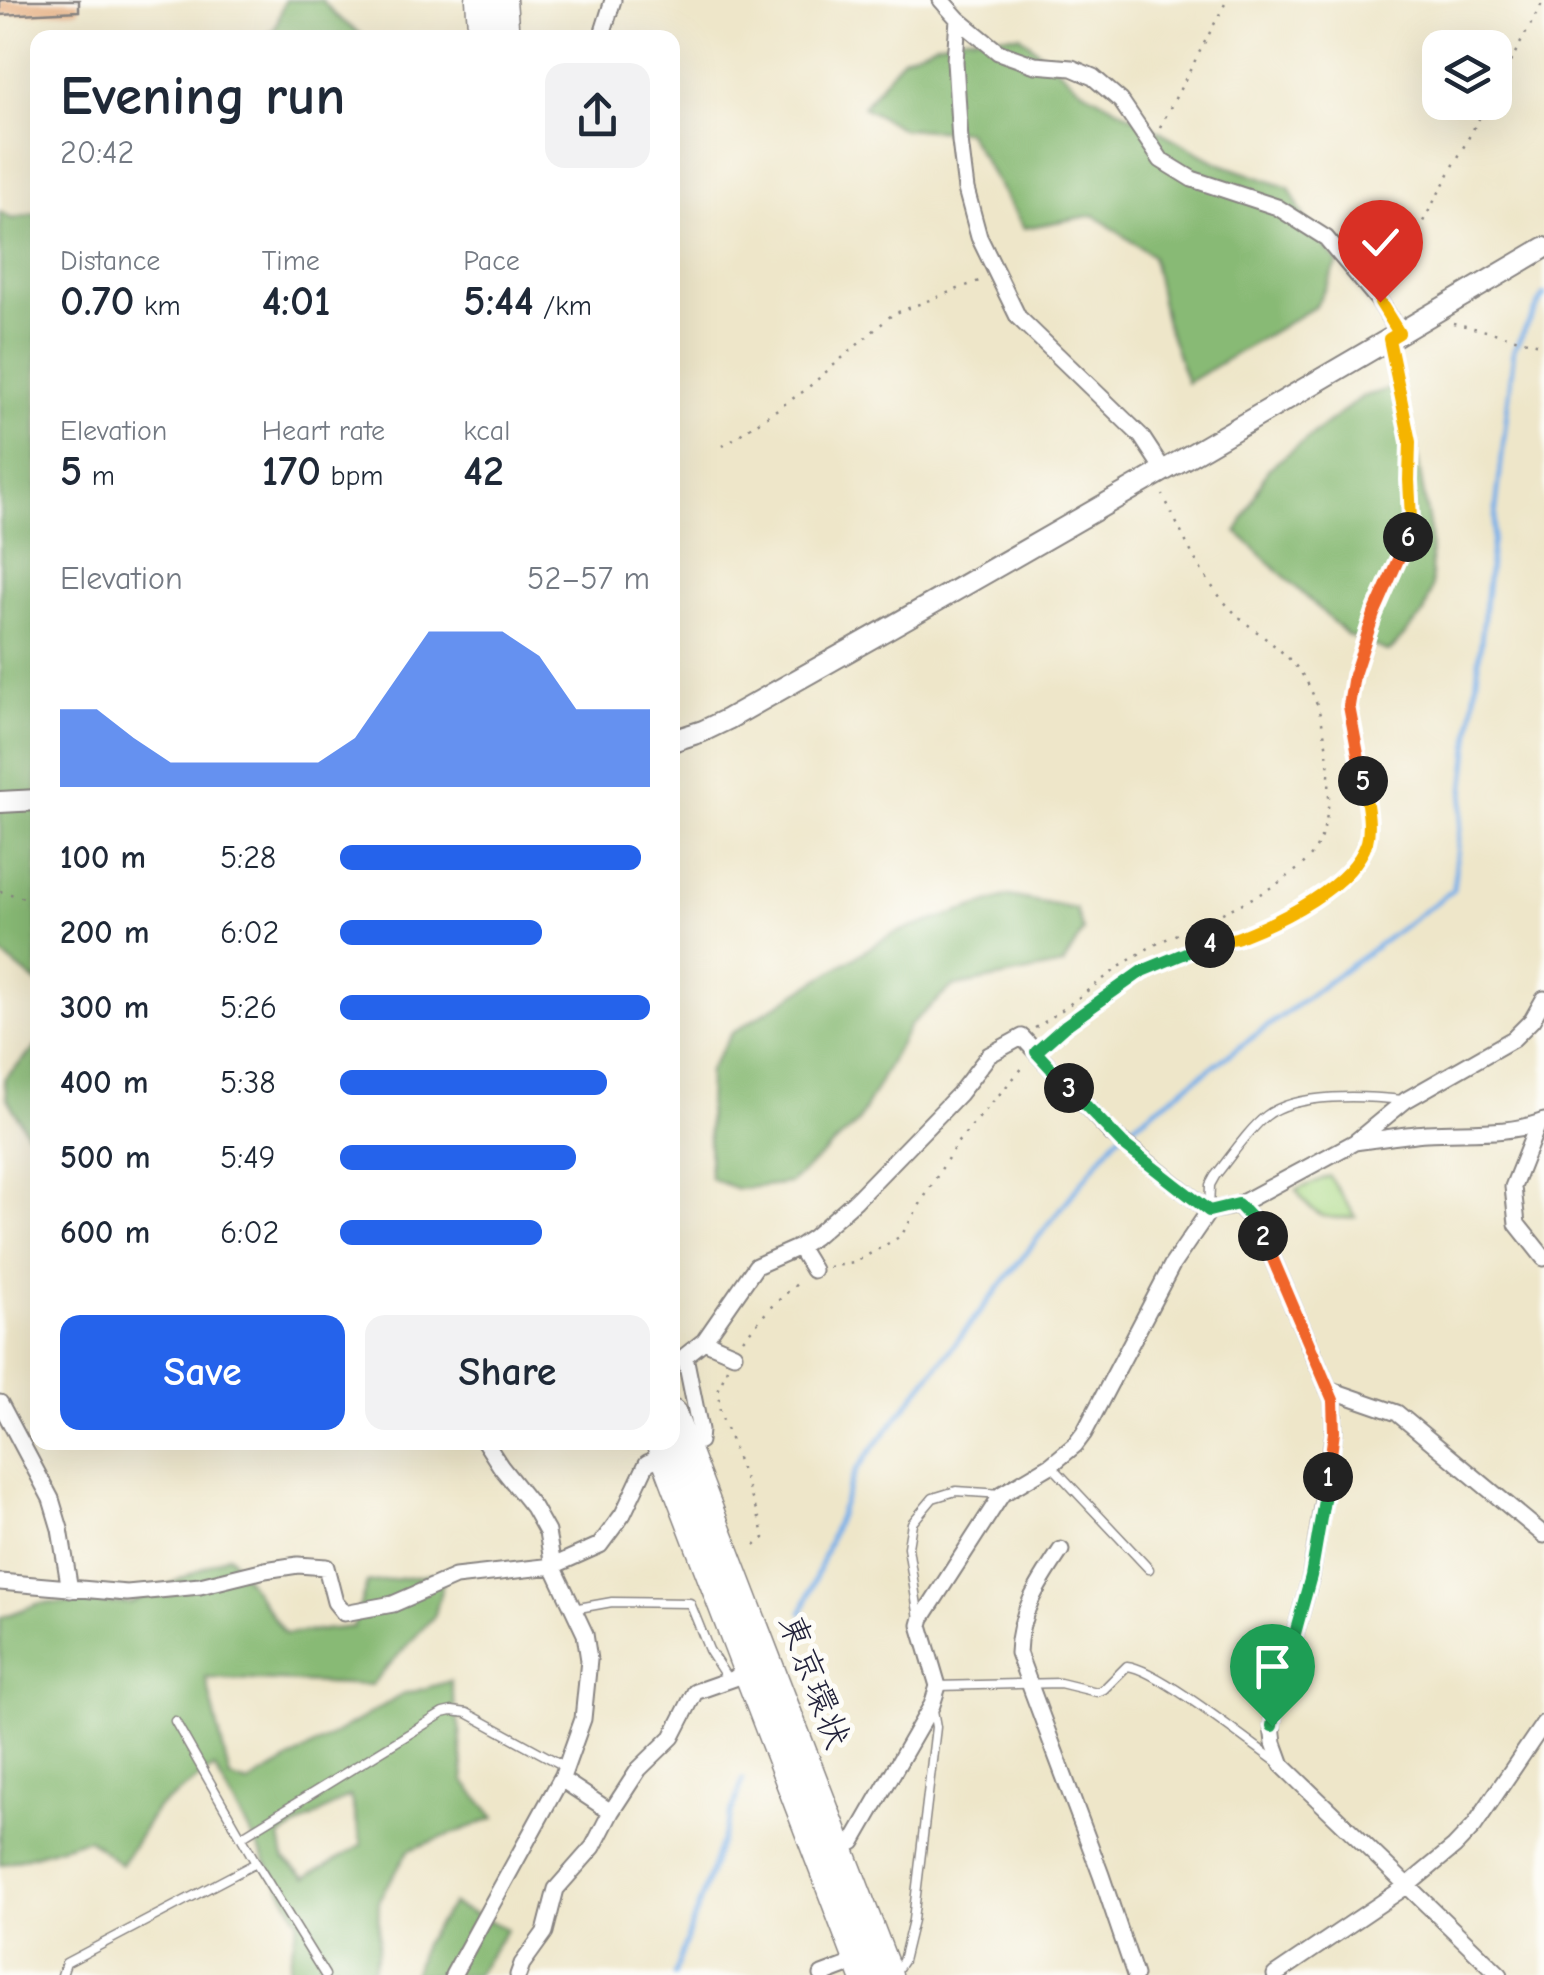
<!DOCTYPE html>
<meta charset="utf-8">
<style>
body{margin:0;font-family:"Comic Neue","Klee One",sans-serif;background:#f2f2f3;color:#1f2937;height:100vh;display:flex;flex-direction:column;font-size:38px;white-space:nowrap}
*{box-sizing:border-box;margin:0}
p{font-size:32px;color:#747a83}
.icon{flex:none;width:55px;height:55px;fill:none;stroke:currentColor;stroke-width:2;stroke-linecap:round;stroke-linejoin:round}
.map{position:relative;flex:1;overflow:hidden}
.drawer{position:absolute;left:30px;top:30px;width:650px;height:1420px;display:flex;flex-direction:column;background:#fff;border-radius:20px;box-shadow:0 10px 40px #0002}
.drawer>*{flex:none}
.buttons{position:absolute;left:1422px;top:30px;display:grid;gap:20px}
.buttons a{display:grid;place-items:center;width:90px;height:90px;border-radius:20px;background:#fff;box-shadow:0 10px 40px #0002;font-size:50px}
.pin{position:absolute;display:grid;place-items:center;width:85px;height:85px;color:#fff;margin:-102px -42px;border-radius:50% 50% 50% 0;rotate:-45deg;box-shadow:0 0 10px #0007}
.pin .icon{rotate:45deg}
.km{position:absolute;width:50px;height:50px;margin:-25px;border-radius:50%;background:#222;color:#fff;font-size:28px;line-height:50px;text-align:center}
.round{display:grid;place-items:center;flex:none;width:105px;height:105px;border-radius:20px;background:#f2f2f3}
.headline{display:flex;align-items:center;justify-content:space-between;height:170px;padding:0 30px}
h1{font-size:55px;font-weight:700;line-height:75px}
.metrics{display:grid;grid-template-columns:repeat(3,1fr);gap:15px;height:170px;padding:10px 30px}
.metrics div{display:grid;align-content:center}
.metrics b{font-size:42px;font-weight:700}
.metrics small{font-size:28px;font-weight:400}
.metrics p{font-size:28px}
.chart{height:280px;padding:20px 30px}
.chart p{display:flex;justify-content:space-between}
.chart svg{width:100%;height:180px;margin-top:10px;fill:#2563eb;opacity:.7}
.cta{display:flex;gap:20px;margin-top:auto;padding:20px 30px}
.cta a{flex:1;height:115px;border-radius:20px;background:#2563eb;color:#fff;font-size:40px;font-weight:700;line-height:115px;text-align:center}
.cta a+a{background:#f2f2f3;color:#1f2937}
ul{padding:0 30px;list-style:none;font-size:32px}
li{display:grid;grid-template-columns:160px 120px 1fr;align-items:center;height:75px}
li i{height:25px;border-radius:12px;background:#2563eb}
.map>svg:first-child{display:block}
.green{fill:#abda87;stroke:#667e61;stroke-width:2.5}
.forest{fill:#88ba74;stroke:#556e58;stroke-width:2.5;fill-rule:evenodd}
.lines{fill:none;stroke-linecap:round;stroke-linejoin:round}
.stream{stroke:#7ab0e8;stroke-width:5}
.building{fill:#e6b185}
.lane-casing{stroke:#888482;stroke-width:11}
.street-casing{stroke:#888482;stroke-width:19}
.secondary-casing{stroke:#888482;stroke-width:24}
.highway-casing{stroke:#888482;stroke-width:31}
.path{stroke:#888482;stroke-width:2.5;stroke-dasharray:2.5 8;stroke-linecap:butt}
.lane{stroke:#fff;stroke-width:8}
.street{stroke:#fff;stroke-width:15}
.secondary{stroke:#fff;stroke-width:20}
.highway{stroke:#fff;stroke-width:28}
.split-1-casing{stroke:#fff;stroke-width:20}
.split-2-casing{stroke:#fff;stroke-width:20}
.split-3-casing{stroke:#fff;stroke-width:20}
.split-4-casing{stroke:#fff;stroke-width:20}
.split-5-casing{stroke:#fff;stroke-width:20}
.split-6-casing{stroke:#fff;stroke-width:20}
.split-7-casing{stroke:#fff;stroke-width:20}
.split-1{stroke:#22a559;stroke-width:12}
.split-2{stroke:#f0652b;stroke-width:12}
.split-3{stroke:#22a559;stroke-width:12}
.split-4{stroke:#22a559;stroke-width:12}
.split-5{stroke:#f5b400;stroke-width:12}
.split-6{stroke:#f0652b;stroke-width:12}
.split-7{stroke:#f5b400;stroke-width:12}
.labels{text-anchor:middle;stroke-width:10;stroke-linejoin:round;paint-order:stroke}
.street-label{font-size:35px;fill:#22223b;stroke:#fdfcf7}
</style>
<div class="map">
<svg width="1544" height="1975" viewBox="0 0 1544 1975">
<rect width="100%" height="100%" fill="#fdfcf7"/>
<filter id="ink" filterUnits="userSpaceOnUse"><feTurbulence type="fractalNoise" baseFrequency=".01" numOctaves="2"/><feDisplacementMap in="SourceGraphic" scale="20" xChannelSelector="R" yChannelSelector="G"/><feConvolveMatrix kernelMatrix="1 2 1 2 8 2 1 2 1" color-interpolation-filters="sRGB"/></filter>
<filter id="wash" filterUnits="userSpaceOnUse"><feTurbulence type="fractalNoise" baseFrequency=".0048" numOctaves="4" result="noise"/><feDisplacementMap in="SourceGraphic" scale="40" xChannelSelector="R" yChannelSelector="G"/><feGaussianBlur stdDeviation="2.25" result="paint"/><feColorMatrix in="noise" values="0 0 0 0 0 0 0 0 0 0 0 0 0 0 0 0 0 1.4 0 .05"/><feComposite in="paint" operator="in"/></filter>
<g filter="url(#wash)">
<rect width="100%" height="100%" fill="#eee6c9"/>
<path class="green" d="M1329,1176L1356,1217C1324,1220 1315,1218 1296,1190Z"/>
<path class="forest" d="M285,0H322L335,15L364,37H264L275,29Z
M1020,35L1080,88L1218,163L1289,188L1307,223L1338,263L1316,306L1187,383L1165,320L1152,256L1094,215L1024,228L966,131L902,129L863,107L903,57L937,43L966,36Z
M0,212L12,219L37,213V983L0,953Z
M1392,388L1415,443L1430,531L1432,587L1424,613L1389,652L1347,635L1237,532L1268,469L1362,397Z
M1009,896L1076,909L1083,931L1063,965L952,987L910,1025L857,1124L790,1183L737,1189L710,1178L708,1106L709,1070L732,1033L892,934Z
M37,1046V1150L7,1098L4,1079Z
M229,1555L285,1634L353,1627L367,1583L445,1573L435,1615L371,1685L206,1678L230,1778L248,1784L402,1695L450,1681L460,1731L464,1781L495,1818L409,1850L379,1899L378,1949L371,1975H287L298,1919L214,1768L156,1809L121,1865L88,1839L0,1865V1618L40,1603H131ZM350,1796L362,1845L306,1877L284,1859L280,1837Z
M452,1904L507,1929L476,1975H413L423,1944Z"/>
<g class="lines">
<path class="stream" d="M802,1613L856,1470L1117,1137L1453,890L1514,349L1544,295
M674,1975L743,1780"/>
</g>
<g id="blocks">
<path class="building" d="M0,0H79V11L0,15Z"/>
</g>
</g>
<g filter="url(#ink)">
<use href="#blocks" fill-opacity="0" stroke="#888482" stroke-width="2.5"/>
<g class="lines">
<defs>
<path id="lane" d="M1209,1211L1210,1185L1215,1176C1230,1158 1248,1130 1266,1116C1297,1092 1366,1096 1403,1100
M1051,1465L1149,1569
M573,1609L612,1602L690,1603L709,1650L729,1681
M919,1619L908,1547L912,1523L933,1498L956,1491L1002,1494
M938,1686L1060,1683L1097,1692L1104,1689L1127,1666C1156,1668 1249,1742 1278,1763
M175,1721L256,1863L325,1975
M241,1837L443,1713L452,1711L467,1713L566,1767
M894,1974L903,1961L913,1920L936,1727L933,1710
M62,1975L66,1963L256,1863"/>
<path id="street" d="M941,0L958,19L955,61L960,141L966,189L979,237L1018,317L1141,436L1164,471
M958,19L998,52L1035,65L1072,68L1093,77L1121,101L1161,160L1192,179L1277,207L1326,238L1380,302L1399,333
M601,38L613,0
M1538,1124L1513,1187L1517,1224L1544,1258
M1355,1142C1379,1139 1402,1135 1426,1133C1466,1130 1505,1136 1544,1121
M1238,1205L1251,1218L1263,1236L1333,1400L1334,1432L1311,1576L1276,1702L1272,1726L1274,1743L1282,1765L1500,1975
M799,1247L813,1270
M704,1341L756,1266L799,1247L814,1237L856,1200L959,1094L989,1055L1022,1037L1112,1134L1209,1211
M1328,1389L1397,1413L1544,1535
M0,1403L51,1499L60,1529L70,1590
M1061,1550C1039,1583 1019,1612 1018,1653L1101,1875L1135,1975
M0,1582L127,1593L200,1586L265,1570L298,1565L326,1567L335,1602L344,1613L393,1604L455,1577L553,1566L600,1545L623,1514L647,1463L699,1441L700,1430L685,1356L704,1341L734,1354
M561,1779L611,1812
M836,1849L853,1842L932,1705L938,1686L920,1625L922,1618L1002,1494L1051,1465L1075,1445L1084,1433L1172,1265L1209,1211L1238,1205L1355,1142L1406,1100L1513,1039L1532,1020L1544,999
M453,1975L563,1775L583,1719L589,1660L585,1634L553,1566L547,1532L533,1507L501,1467L485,1442
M518,1975L522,1964L545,1932L556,1889L593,1847L611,1812L639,1769L672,1737L695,1692L749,1673
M822,1975L859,1961
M1275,1975L1408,1885L1454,1847L1474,1826L1544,1723"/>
<path id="secondary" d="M672,741L703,731L728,719C1002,565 1274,408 1544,248
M0,802L38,800"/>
<path id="highway" d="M480,0L483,38
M502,0L505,38
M672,1414L888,1975
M660,1442L864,1975"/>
</defs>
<use href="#lane" class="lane-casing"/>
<use href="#street" class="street-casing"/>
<use href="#secondary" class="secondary-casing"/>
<use href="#highway" class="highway-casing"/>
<path class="path" d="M1495,90L1544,0
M1160,127L1227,0
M1388,286L1488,102
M1453,323L1544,345
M723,446L804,391L893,314L979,281
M0,891L38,902
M1035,1028C1074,1004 1108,972 1147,949C1189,925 1294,889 1316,848C1328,825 1330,800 1329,774C1327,743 1322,707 1305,679C1286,648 1253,633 1228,606C1199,575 1182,533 1163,495
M1048,1041L1065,1026L1142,971L1219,939H1235L1284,915L1323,894L1360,857L1368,838V819L1349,706L1359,655L1374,615L1407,543L1411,519L1409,480L1411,442L1393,360
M829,1267L854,1263L901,1236L957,1143L1025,1065
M743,1339L771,1307L800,1281
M727,1368L718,1391L720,1412L762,1526L764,1538L751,1549"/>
<use href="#lane" class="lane"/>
<use href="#street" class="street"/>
<use href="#secondary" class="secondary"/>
<use href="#highway" class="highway"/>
</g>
</g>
<g class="lines" filter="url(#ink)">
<defs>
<path id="split-1" d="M1272,1726L1276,1702L1311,1576L1328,1477"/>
<path id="split-2" d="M1263,1236L1333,1400L1334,1432L1328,1477"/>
<path id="split-3" d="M1069,1088L1123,1144L1209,1211L1238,1204L1251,1218L1263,1236"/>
<path id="split-4" d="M1069,1088L1036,1052L1065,1026L1142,971L1210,943"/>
<path id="split-5" d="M1210,943C1220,938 1230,941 1239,937C1280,921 1353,886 1367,842C1372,823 1366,800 1363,781"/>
<path id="split-6" d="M1363,781L1349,706L1354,675L1374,614L1408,537"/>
<path id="split-7" d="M1380,302L1399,333L1389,339L1410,442L1409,480L1411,519L1408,537"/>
</defs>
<use href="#split-1" class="split-1-casing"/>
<use href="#split-2" class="split-2-casing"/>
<use href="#split-3" class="split-3-casing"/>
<use href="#split-4" class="split-4-casing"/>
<use href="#split-5" class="split-5-casing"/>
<use href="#split-6" class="split-6-casing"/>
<use href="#split-7" class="split-7-casing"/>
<use href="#split-1" class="split-1"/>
<use href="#split-2" class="split-2"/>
<use href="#split-3" class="split-3"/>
<use href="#split-4" class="split-4"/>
<use href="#split-5" class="split-5"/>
<use href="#split-6" class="split-6"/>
<use href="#split-7" class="split-7"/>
</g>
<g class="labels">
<g class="street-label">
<text transform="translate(815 1681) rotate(69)" y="12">東京環状</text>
</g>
</g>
</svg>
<div class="buttons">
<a><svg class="icon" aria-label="layers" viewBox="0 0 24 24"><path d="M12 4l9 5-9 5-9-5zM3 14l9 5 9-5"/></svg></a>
</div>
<div class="pin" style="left:1272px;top:1726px;background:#1e9e55"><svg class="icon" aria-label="arrive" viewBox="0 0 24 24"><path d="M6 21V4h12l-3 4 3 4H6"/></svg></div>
<div class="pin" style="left:1380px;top:302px;background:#d93025"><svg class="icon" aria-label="check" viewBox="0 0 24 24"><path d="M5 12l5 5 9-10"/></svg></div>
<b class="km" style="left:1328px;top:1477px">1</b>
<b class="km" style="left:1263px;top:1236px">2</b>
<b class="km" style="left:1069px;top:1088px">3</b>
<b class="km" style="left:1210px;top:943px">4</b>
<b class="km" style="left:1363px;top:781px">5</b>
<b class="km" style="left:1408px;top:537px">6</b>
<section class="drawer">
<div class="headline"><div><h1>Evening run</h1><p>20:42</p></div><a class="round"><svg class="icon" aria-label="share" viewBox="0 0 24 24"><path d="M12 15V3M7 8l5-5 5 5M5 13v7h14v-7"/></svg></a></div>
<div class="metrics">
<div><p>Distance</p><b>0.70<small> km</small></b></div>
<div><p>Time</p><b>4:01</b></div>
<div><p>Pace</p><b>5:44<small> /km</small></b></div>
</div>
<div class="metrics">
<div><p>Elevation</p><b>5<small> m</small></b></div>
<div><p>Heart rate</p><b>170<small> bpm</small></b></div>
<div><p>kcal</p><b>42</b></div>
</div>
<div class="chart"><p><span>Elevation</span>52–57 m</p>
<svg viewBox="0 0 160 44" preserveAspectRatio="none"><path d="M0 44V25L10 25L20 32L30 38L40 38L50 38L60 38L70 38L80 32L90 19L100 6L110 6L120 6L130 12L140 25L150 25L160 25V44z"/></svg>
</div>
<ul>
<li><b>100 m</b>5:28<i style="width:97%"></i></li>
<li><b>200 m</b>6:02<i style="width:65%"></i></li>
<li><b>300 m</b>5:26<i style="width:100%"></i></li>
<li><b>400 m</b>5:38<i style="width:86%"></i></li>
<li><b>500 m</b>5:49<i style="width:76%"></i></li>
<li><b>600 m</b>6:02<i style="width:65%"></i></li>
</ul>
<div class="cta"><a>Save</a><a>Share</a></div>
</section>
</div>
